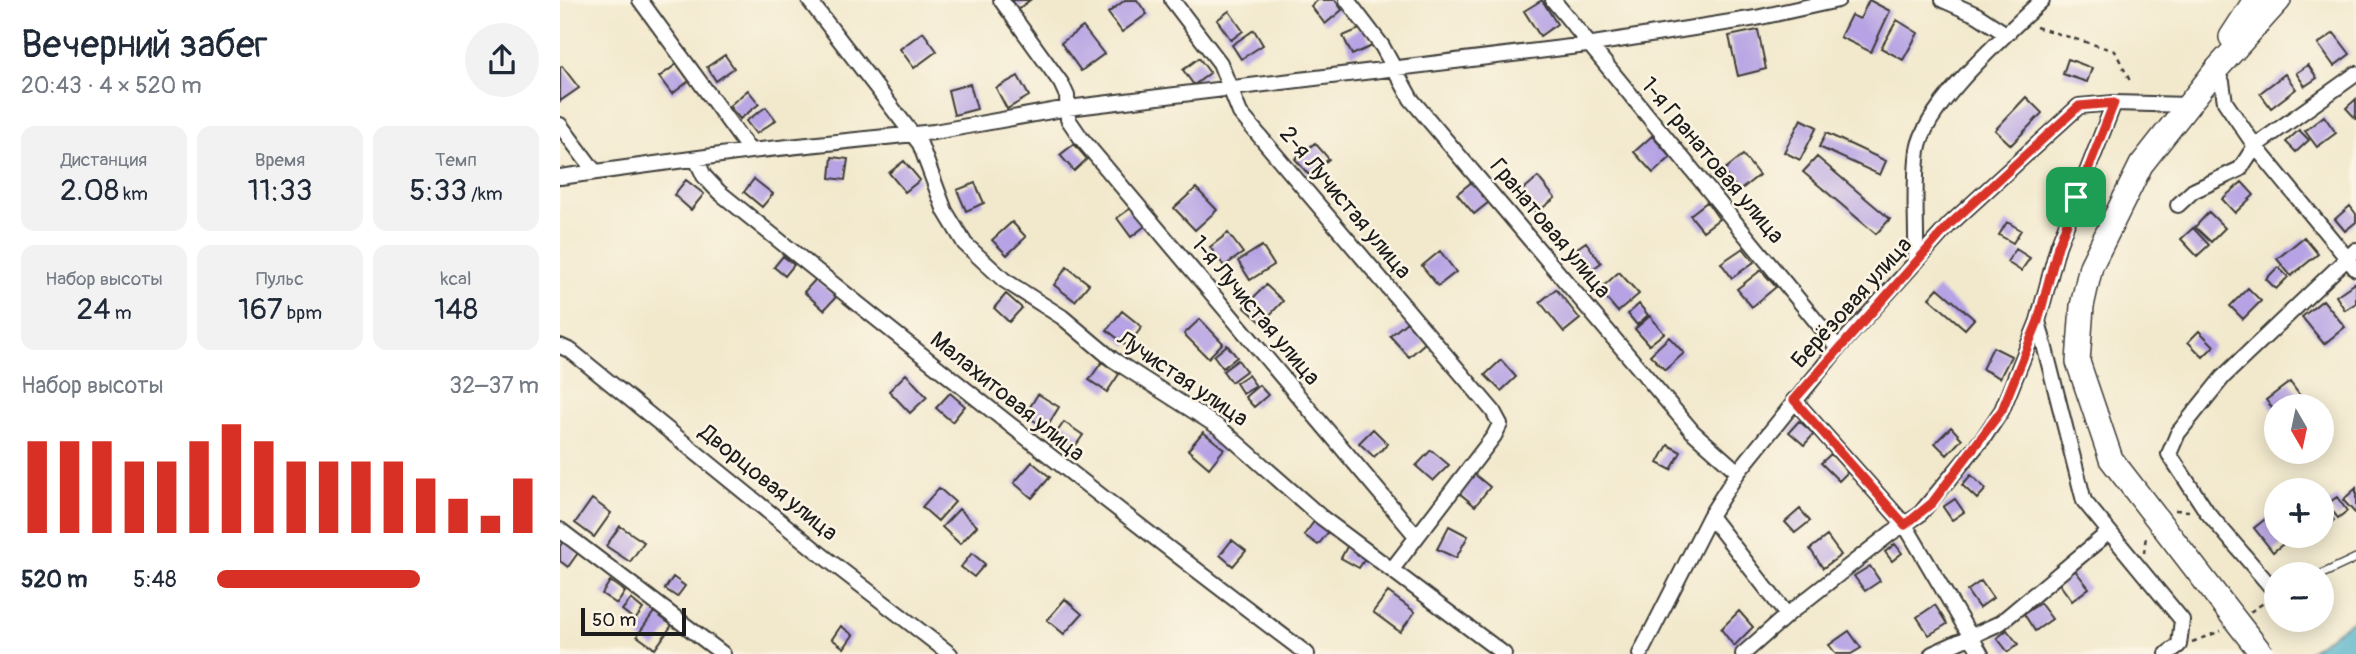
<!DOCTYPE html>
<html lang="ru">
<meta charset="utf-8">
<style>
body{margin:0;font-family:Pangolin,sans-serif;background:#f2f2f3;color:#1f2937;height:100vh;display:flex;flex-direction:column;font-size:26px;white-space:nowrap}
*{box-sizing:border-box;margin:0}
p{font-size:23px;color:#747a83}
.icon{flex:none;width:38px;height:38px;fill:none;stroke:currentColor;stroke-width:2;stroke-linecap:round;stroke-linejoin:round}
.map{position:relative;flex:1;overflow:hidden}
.sheet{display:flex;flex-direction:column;background:#fff;width:560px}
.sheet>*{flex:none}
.needle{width:46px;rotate:171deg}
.controls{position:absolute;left:1704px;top:394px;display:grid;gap:14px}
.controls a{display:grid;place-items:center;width:70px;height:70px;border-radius:50%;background:#fff;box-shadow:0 4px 18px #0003;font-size:35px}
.scale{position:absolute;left:21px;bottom:18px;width:105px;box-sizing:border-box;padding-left:7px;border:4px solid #1c1c1c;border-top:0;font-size:19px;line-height:24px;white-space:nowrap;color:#1c1c1c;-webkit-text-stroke:5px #fcf5e5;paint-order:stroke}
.pin{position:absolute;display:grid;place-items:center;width:60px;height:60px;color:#fff;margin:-30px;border-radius:14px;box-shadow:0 4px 10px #0006}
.round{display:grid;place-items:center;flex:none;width:74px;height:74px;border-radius:37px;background:#f2f2f3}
.summary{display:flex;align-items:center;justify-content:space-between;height:119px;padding:0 21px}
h1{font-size:38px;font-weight:600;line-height:52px}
.stats{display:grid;grid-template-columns:repeat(3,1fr);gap:10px;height:119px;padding:7px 21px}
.stats div{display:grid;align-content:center;border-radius:14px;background:#f2f2f3;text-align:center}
.stats b{font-size:30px;font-weight:600}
.stats small{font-size:19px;font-weight:400}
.stats p{font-size:19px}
.chart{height:196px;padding:14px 21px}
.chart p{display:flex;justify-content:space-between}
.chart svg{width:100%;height:126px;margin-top:7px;stroke:#d93025;stroke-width:6}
ul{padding:0 21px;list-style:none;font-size:23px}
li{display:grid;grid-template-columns:112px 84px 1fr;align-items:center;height:52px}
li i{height:18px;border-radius:9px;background:#d93025}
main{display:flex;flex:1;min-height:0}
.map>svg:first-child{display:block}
.water{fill:#48aec7;stroke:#326572;stroke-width:2}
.building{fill:#b6a2e4}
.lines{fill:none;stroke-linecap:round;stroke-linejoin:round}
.service-casing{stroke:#3c3b37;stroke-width:10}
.minor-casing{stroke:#3c3b37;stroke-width:18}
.primary-casing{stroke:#3c3b37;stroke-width:26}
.path{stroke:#3c3b37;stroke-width:2.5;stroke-dasharray:5 5;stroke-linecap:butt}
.service{stroke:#fff;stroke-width:7}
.minor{stroke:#fff;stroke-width:14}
.primary{stroke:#fff;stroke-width:23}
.primary-bridge-casing{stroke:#3c3b37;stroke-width:26;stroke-linecap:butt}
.primary-bridge{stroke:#fff;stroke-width:23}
.route-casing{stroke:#fff;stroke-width:14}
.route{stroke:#d93025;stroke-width:9}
.labels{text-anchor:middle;stroke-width:5;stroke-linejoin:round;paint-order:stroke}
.street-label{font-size:23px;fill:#1c1c1c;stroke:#fcf5e5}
</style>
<main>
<section class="sheet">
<div class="summary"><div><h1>Вечерний забег</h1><p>20:43 · 4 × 520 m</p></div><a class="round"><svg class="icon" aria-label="share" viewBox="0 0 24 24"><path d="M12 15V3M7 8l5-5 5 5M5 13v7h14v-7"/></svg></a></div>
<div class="stats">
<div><p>Дистанция</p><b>2.08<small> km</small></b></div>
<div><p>Время</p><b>11:33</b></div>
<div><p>Темп</p><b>5:33<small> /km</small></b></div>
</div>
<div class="stats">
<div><p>Набор высоты</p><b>24<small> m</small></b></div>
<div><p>Пульс</p><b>167<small> bpm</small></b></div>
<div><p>kcal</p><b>148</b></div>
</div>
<div class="chart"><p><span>Набор высоты</span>32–37 m</p>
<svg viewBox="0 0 160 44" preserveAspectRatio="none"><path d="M5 44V12M15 44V12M25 44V12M35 44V19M45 44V19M55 44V12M65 44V6M75 44V12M85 44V19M95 44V19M105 44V19M115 44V19M125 44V25M135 44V32M145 44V38M155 44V25"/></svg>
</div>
<ul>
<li><b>520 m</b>5:48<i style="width:63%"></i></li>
</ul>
</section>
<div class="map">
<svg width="1796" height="654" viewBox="0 0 1796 654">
<rect width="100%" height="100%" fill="#fcf5e5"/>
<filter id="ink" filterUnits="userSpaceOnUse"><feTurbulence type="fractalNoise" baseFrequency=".0143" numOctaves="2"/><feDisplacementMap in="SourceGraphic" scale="14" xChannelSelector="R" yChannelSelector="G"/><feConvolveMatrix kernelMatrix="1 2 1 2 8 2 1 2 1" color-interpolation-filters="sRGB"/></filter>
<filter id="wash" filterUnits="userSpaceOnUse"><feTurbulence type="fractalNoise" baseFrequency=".00686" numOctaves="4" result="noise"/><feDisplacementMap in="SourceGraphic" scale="28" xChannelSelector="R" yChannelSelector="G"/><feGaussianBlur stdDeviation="1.57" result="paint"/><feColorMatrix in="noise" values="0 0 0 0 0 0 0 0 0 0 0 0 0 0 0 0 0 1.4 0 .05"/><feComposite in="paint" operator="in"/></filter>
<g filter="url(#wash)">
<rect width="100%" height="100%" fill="#f2e9cd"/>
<path class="water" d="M1796,618V654H1745Z"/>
<g id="blocks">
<path class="building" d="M449,0H470L457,10Z
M565,0H577L587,14L562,32L548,13Z
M758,0H775L782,10L765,24L751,6Z
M982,0L997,24L980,36L964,11Z
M1309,0L1330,11L1311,52L1280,37L1291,15L1300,19Z
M669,11L683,31L671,40L657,20Z
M1337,20L1358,33L1343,60L1321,48Z
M523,27L544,54L521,71L501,43Z
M804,27L812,46L792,55L783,36Z
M694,30L703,45L681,59L672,45Z
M1198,30L1206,69L1178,76L1169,36Z
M363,32L377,51L354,68L340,49Z
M1774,33L1790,54L1774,66L1758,44Z
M165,55L174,68L156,81L147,67Z
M639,58L650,73L634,85L623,70Z
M1508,59L1532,68L1527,82L1503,74Z
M117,64L129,81L112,94L99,77Z
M1748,65L1757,78L1745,86L1736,73Z
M2,66L19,88L0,101V67Z
M1725,74L1736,89L1711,108L1700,93Z
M458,76L469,96L447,109L436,88Z
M410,84L417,109L394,115L388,90Z
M188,90L199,104L180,119L169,106Z
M1466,97L1482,113L1451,145L1435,130Z
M1796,99V119L1786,108Z
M206,107L216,120L196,134L186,121Z
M1764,116L1776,133L1757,147L1745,131Z
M1241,119L1257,127L1240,160L1224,152Z
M1739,130L1749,140L1736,152L1726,142Z
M1266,133L1326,161L1320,175L1259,147Z
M1092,136L1111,157L1093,173L1074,152Z
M755,143L769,159L749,175L735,159Z
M514,144L527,159L514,171L500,155Z
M1183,155L1199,175L1179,191L1163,171Z
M272,157L288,159L285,180L270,178Z
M1257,157L1330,219L1316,234L1243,172Z
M344,161L360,180L345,192L329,173Z
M978,177L995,198L976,213L959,193Z
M194,179L213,194L202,207L184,192Z
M126,180L144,194L131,210L114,195Z
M913,181L929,202L914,214L897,194Z
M1682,182L1694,195L1675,213L1662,199Z
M415,183L424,203L406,211L397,190Z
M636,188L657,210L635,230L614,208Z
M1147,202L1159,219L1143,231L1130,215Z
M1790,206L1796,214V222L1785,231L1775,219Z
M571,208L585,226L571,237L557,218Z
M1649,212L1665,228L1651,242L1635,227Z
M452,222L466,237L447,255L432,240Z
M1447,222L1461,230L1453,243L1439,235Z
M1633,228L1649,245L1637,256L1621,239Z
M668,233L683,253L664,266L650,247Z
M1744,237L1758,254L1731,276L1717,259Z
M1026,242L1041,263L1025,274L1010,253Z
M702,246L714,265L690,280L678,261Z
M1183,248L1194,262L1172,278L1161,263Z
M1456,249L1470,258L1461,271L1447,262Z
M880,251L896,272L878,286L862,266Z
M223,256L234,265L225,276L214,267Z
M507,267L529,284L515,301L494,285Z
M1718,267L1728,277L1716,289L1706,279Z
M1201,270L1216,287L1192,307L1177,289Z
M1059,272L1079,294L1058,312L1039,290Z
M256,279L276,297L264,310L244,292Z
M1796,282V303L1785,310L1776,296Z
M706,285L723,301L702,323L684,307Z
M1378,288L1414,319L1405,329L1369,298Z
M1688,288L1701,301L1683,319L1670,306Z
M996,289L1020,319L1004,332L980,302Z
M446,294L462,308L449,322L434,308Z
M1763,300L1785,327L1764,344L1742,317Z
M1079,304L1088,315L1077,325L1068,314Z
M562,311L582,327L567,346L547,330Z
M1090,316L1104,333L1089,345L1075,329Z
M640,319L663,343L648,358L624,334Z
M847,322L865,343L849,357L830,336Z
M1639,331L1654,346L1643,357L1628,342Z
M1109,337L1124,353L1105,370L1090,355Z
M667,345L677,357L663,368L654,356Z
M1433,347L1451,356L1440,378L1422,369Z
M678,360L686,371L671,382L663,371Z
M941,360L956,377L941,391L925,375Z
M542,362L559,374L547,392L529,380Z
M346,374L367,397L350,413L329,391Z
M688,375L696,386L683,394L676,383Z
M1730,382L1746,404L1717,406V414L1706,400Z
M699,385L708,395L694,407L685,397Z
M390,393L405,406L392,422L376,408Z
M478,394L499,407L486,428L465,415Z
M1239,421L1254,434L1244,445L1229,432Z
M504,422L523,435L514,448L495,435Z
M1391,427L1402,439L1387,455L1375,443Z
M813,429L828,444L814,457L799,443Z
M643,432L664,449L649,468L628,450Z
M1108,445L1121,452L1111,470L1098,463Z
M871,450L889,465L873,481L856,466Z
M1271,454L1288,472L1279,481L1261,463Z
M472,462L490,477L472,498L454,483Z
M913,473L930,487L915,506L898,492Z
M1411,475L1426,489L1417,499L1402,485Z
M379,488L395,502L378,521L362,507Z
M1796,488V514L1783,500Z
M1777,497L1787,511L1778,518L1767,504Z
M32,499L51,513L34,537L15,523Z
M1395,499L1404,512L1392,520L1383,507Z
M1762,505L1774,520L1762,529Z
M399,509L417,526L400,544L382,527Z
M1240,509L1250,521L1235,533L1225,522Z
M1709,516L1717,525V536H1725L1728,540L1713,552L1694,528Z
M756,519L770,530L758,545L744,535Z
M60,526L84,542L70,562L46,546Z
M889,526L908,536L896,558L877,549Z
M1267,536L1281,555L1263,568L1250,549Z
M5,539L20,550L8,567L0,561V546Z
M672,540L686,551L673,566L660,555Z
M789,543L808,554L799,568L781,558Z
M1335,544L1342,553L1332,561L1325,552Z
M412,553L425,564L414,577L401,567Z
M1310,566L1320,581L1305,591L1294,576Z
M1514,569L1529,588L1512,601L1498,582Z
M113,577L125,586L117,597L105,589Z
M50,581L65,592L57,604L42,594Z
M1421,581L1433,598L1419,608L1407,591Z
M828,592L855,612L840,632L813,612Z
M71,599L83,609L75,620L62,610Z
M505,599L522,614L504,634L487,620Z
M1480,603L1492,619L1475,631L1464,614Z
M1375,605L1387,624L1369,635L1357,617Z
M1179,611L1193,627L1174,646L1161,629Z
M94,612L112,625L95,649L77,636Z
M281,626L293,635L284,648L272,639Z
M1447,630L1458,644L1448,652L1437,638Z
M1289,631L1301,648L1291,654H1276L1269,645Z"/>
</g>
</g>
<g filter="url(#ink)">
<use href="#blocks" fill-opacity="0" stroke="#3c3b37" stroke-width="2"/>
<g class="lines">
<defs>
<path id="service" d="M1762,574L1796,558"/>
<path id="minor" d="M80,0L190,151
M249,0L360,144L385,211L405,244L444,280L502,317L552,359L660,428L761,517L944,654
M441,0L501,83L507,96L508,119L521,138L857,537
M612,0L660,63L680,113L933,411L940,424L934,436L833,568
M787,0L822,46L851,99L1133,432L1178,472
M993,0L1278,348
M1383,0L1417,15L1446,34
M1655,71L1662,82L1665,102L1695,146L1796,269
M0,125L35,172
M136,159L144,176L159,192C353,349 548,504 747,654
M0,177L190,151L374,132L508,108L1027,45L1196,18L1278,0
M1618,205L1633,191L1680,169L1695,146L1796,74
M1356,262C1357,225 1353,187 1358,150C1365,105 1448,33 1482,0
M1478,321L1524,501L1622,620L1619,645L1607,654
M0,346L11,351L258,552L390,654
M1234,400L1345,525L1421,654
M1150,516L1227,615
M0,530L163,654
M1717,594L1647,512L1609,454L1618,433L1663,377L1796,250
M1080,654L1150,516L1178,472L1278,348L1389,225L1519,106L1554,103L1629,105
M1183,654L1227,615L1331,533L1359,515L1424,437L1442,410L1478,321L1498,246L1554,103
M1372,654L1440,623L1549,532"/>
<path id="primary" d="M1671,37L1695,0
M1659,599L1551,459L1518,362L1522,306L1531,266L1581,165L1655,71L1719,0"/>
</defs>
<use href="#service" class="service-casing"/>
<use href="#minor" class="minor-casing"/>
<use href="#primary" class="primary-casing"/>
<path class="path" d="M1476,27L1555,51L1570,81
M1615,510L1629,511
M1584,553L1586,535
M1690,612L1705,602
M1632,642L1661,631"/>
<use href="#service" class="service"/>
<use href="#minor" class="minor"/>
<use href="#primary" class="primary"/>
<defs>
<path id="primary-bridge" d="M1659,599L1702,654"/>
</defs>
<use href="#primary-bridge" class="primary-bridge-casing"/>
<use href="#primary-bridge" class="primary-bridge"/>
</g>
</g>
<g class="lines" filter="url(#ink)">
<defs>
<path id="route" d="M1554,103L1498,246L1478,321L1442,410L1372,503L1345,525L1234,400L1389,225L1519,106Z"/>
</defs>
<use href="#route" class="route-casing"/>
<use href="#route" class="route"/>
</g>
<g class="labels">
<g class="street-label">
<text transform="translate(1153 160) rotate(50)" y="8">1-я Гранатовая улица</text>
<text transform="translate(786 202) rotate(50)" y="8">2-я Лучистая улица</text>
<text transform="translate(991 228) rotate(50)" y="8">Гранатовая улица</text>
<text transform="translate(1291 302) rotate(-48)" y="8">Берёзовая улица</text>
<text transform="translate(696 310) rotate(50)" y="8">1-я Лучистая улица</text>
<text transform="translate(623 378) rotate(34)" y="8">Лучистая улица</text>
<text transform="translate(448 396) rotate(39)" y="8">Малахитовая улица</text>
<text transform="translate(209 482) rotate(39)" y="8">Дворцовая улица</text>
</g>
</g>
</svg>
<div class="controls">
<a><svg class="needle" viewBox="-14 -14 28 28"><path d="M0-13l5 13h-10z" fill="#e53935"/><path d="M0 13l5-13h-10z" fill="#747a83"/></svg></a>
<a>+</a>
<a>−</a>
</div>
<div class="scale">50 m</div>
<div class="pin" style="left:1516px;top:197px;background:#1e9e55"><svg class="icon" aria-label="arrive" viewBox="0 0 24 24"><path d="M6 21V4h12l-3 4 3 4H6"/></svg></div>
</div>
</main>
